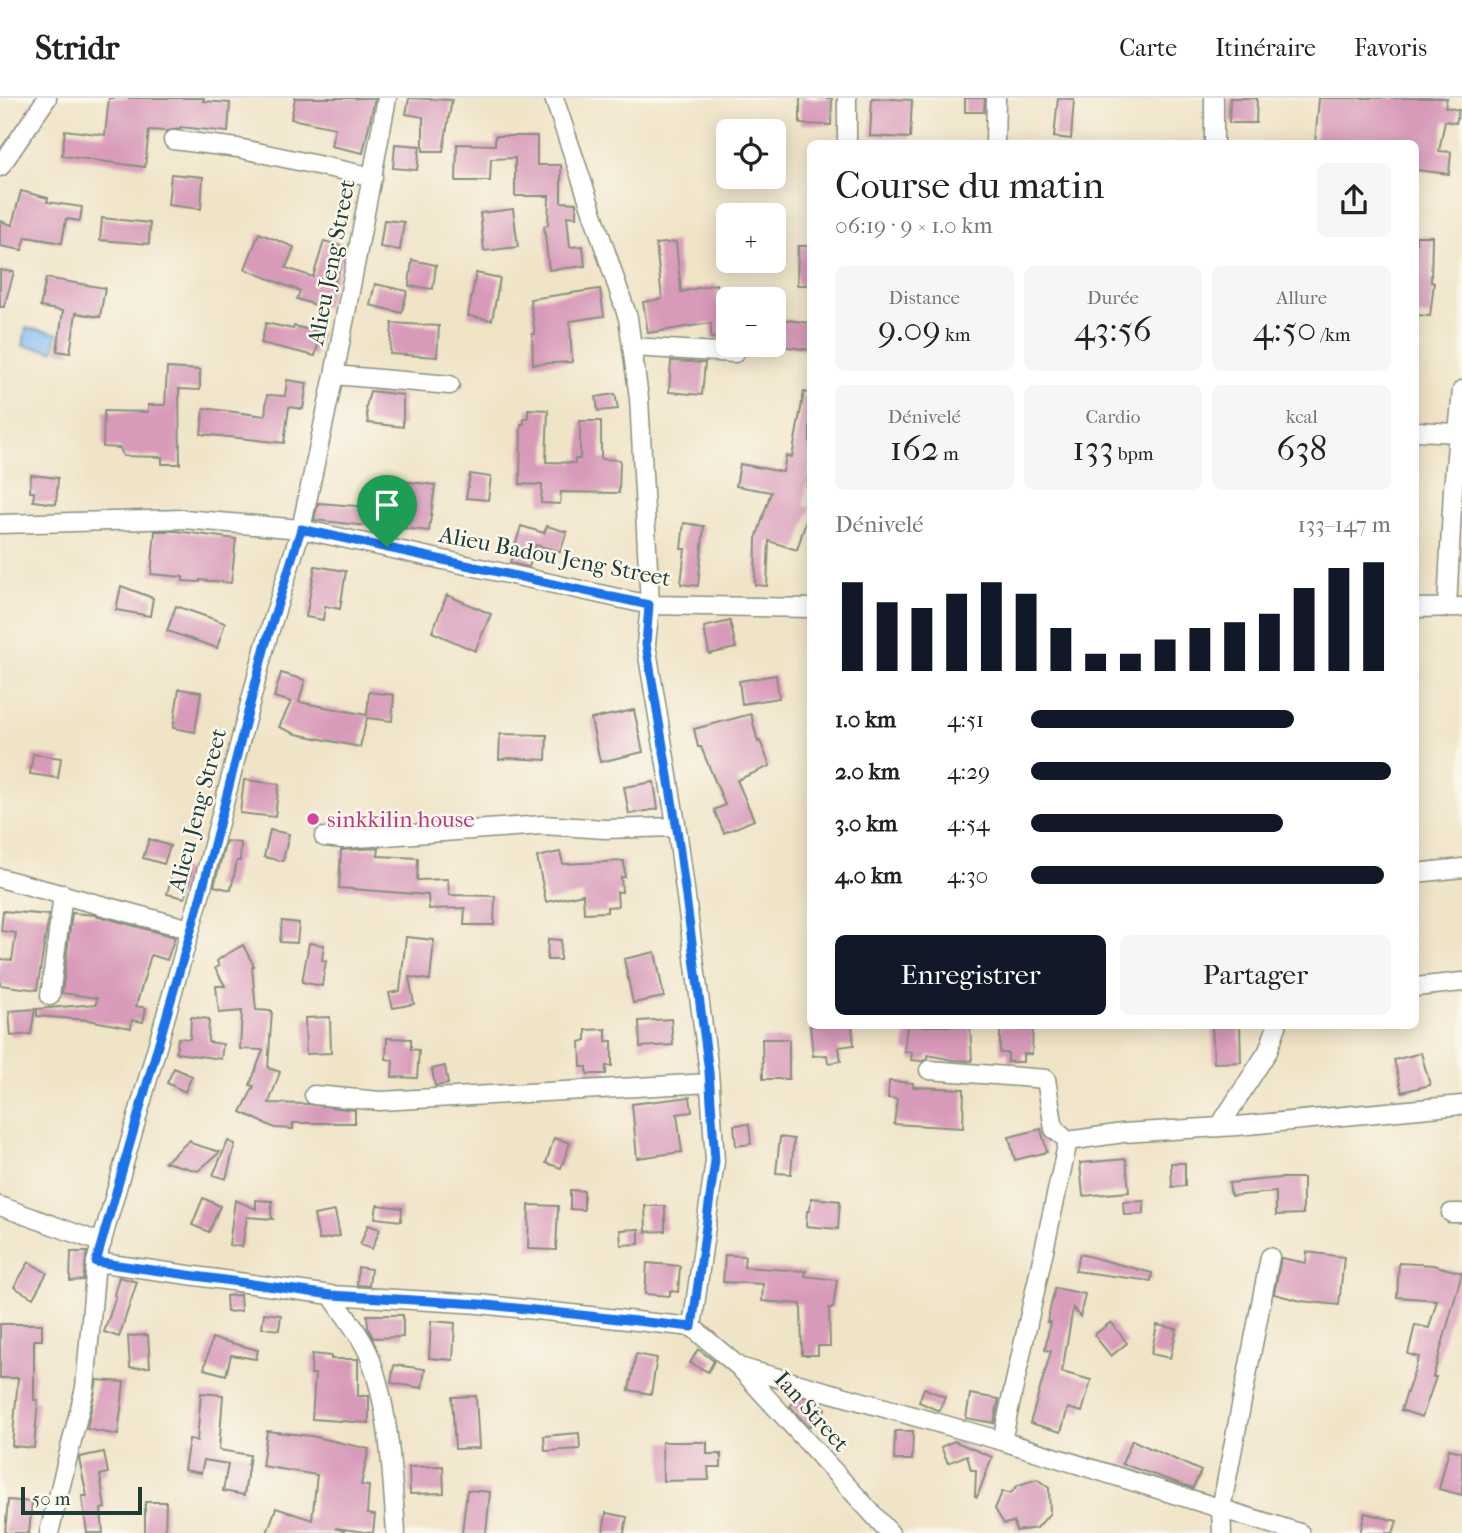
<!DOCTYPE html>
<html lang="fr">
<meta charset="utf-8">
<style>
body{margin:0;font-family:"IM FELL French Canon",serif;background:#f6f6f6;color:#222;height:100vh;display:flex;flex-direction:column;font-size:26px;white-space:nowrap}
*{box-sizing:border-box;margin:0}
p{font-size:23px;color:#767676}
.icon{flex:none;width:38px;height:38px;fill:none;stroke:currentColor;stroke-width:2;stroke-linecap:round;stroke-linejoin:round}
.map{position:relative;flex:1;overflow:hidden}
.panel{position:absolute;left:807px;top:42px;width:612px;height:889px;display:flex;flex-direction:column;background:#fff;border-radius:10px;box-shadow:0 4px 18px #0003}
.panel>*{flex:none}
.controls{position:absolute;left:716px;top:21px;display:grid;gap:14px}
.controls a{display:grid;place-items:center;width:70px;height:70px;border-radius:10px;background:#fff;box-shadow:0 4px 18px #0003;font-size:35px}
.scale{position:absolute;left:21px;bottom:18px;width:121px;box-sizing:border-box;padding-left:7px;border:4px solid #1f3d34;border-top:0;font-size:19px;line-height:24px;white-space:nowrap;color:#1f3d34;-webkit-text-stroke:5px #fbf7ec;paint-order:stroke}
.pin{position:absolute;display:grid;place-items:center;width:60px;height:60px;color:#fff;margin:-72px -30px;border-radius:50% 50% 50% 0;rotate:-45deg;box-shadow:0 0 7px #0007}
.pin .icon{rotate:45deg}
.round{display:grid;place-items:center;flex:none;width:74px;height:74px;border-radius:10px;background:#f6f6f6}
.head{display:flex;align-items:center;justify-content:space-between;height:119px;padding:0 28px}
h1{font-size:38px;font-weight:600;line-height:52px}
.figures{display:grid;grid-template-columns:repeat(3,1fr);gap:10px;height:119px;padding:7px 28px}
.figures div{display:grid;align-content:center;border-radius:10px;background:#f6f6f6;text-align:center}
.figures b{font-size:35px;font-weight:600}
.figures small{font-size:19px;font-weight:400}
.figures p{font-size:19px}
.chart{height:196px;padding:14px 28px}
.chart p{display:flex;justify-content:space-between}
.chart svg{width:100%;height:126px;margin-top:7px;stroke:#111827;stroke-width:6}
.cta{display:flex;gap:14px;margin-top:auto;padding:14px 28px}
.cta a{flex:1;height:80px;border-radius:10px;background:#111827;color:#fff;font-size:28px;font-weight:600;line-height:80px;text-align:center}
.cta a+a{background:#f6f6f6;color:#222}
ul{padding:0 28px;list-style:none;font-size:23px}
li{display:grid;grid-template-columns:112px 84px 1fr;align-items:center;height:52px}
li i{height:18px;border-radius:9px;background:#111827}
header{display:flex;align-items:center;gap:42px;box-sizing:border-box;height:98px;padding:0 35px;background:#fff;border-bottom:2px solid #e0e0e0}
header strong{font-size:33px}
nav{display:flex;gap:38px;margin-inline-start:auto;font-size:24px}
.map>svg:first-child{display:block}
.water{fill:#85bbf4;stroke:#527c94;stroke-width:2}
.building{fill:#d89ab9}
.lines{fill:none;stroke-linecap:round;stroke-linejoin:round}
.minor-casing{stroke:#88907e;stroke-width:21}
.minor{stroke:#fff;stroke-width:18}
.route-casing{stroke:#fff;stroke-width:14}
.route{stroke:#1a73e8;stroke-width:9}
.hotel-dot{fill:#d1479c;stroke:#fbf7ec;stroke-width:2.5}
.labels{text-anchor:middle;stroke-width:5;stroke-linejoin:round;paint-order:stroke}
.street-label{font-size:23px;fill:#1f3d34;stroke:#fbf7ec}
.hotel-label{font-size:23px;fill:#b23c85;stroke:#fbf7ec;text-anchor:start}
</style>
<header>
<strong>Stridr</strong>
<nav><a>Carte</a><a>Itinéraire</a><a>Favoris</a></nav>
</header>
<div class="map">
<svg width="1462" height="1435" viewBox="0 0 1462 1435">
<rect width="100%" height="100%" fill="#fbf7ec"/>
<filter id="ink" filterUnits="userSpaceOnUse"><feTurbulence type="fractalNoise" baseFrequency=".0143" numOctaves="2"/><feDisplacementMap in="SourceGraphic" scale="14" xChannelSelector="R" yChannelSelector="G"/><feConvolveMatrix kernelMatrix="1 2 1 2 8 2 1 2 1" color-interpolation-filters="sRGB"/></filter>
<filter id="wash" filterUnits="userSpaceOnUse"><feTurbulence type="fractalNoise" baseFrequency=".00686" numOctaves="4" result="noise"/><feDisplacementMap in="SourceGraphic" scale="28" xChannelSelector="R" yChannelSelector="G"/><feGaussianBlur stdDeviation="1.57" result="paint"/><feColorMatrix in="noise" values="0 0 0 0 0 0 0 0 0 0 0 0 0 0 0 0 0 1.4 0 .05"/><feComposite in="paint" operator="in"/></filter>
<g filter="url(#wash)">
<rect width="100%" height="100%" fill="#f0e4c7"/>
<path class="water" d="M26,230L57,235L54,253L23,248Z"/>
<g id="blocks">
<path class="building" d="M109,0H204L203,3L230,5L228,34L180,29V31L167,33L149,32L145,69L62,58L65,32L105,37Z
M295,0H375L363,55L331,48L335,30L291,21Z
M409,0L452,2L443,53H423V19L406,16Z
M800,0H832L831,27L800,26Z
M872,0L912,2L910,40L870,38Z
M965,0H985L984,14H965Z
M1058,0L1074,1L1071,41L1054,39Z
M1230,0H1257L1256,25H1229Z
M1319,0H1447L1445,9L1459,12L1456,25L1445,23L1439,53L1451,54L1449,76L1416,72L1417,46H1315Z
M495,38H537V67H561V104L576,105V119L567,118L570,149L583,148L585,168L549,172L544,128L548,127L549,98H515V60L491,61L490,83H456L457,46L495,47Z
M395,46L420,48L417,72L393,70Z
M171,76L203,79L201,111L168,107Z
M21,93L48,100L47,104L82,109L80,123L66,121L62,145L26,139L22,152L0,148V123L12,127Z
M513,111L518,149L484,153L480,115Z
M102,120L150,125L149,146L100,142Z
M384,122L404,124L400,152L380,149Z
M259,135L294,149L286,170L313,179L324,143L346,149L326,210L297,201L300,193L245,171Z
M1416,138H1432L1431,184L1434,185L1430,218L1416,217Z
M676,144L681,194L716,186L728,229V242L711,240V225L648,235L643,204L662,201L656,146Z
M798,148H810V187H797Z
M412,162L436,167L433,191L409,188Z
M0,172L14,174L4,209H0Z
M476,175L500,180L492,222L468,218Z
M46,180L105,190L100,219L76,215L70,255L57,253L63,213L40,209Z
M375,186L407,193L402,215L370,207Z
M600,191L604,218L570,223L572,264L533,266L532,236H535L530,201Z
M774,220L810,225V252L774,247Z
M266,225L293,231L294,228L321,235L315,258L261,245Z
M392,225L439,228L437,259L390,256Z
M671,263L705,265L702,297L669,294Z
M167,270L200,272V292L179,291L180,366H162V359L123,358L120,350L103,349L104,313L148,314V307H165Z
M287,282L307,285L303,311L289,309L284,345L201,336L204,310L265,318L267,297L285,298Z
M370,293L403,297V329L368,325L366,309Z
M804,294L810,295V380H808L804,407L810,410L797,452L769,443L767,488L755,487L756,441L771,394L736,388L740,366L783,374L786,358L792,359Z
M615,296L618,311L598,313L596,299Z
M528,311L548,312L546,364L575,365V361H580V323H601V361L620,362L619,395L561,394L560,406L541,405L542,387L520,386L521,326H524V320H528Z
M470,376L491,379L488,402L466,400Z
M31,377L58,380L56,406L33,403L34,394H30Z
M383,381L435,387L429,433L392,429L396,399L382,398Z
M318,405L369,409L367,428L314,422Z
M684,425L704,428L698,488L681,486L685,451H681Z
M521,428L544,435L547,428L567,434L560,454L536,447L529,469L510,465Z
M155,433H176L236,441L231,485L200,482V484L183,483V479L151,476Z
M315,468L346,473L340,511L325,508L323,522L306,519Z
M121,488L153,500L150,518L116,512Z
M447,497L491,516L475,553L432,534Z
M176,508L225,525L217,550L167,533Z
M730,523L736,550L709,556L704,529Z
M281,575L305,582L299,604L367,617L369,594L394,597L392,623L367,620L360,649L296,636L279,629L291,604L274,599Z
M776,577L779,600L742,606L739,583Z
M179,591L201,594L195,634L173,630Z
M634,612L643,654L600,664L591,621Z
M751,616L758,644L760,643L770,668L737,682L754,722L724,735L714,712L725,707L701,649H698L694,631Z
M500,636L547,637L546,662L508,660L499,662Z
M33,656L61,660L58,680L30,676Z
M244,682L279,686L275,719L240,715Z
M654,684L658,711L629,716L624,689Z
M270,732L289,736L283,763L264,759Z
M149,741L170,748L164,766L143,760Z
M226,743L241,745L240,763H237L231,792L214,788Z
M379,750L378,758L418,760L417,782L448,781L449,797L495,798L494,827H464L465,810L429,811L428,797L339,790L341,752Z
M560,754L563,766L624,763L625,779H621L622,794H617L618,808L607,809V814L584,815L583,796L546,804L537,759Z
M174,769L191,774L185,800L167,796Z
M3,813L49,817L37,892L0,887V861L12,862L16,835L1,833Z
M72,815L95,817L175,839L167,862L151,857L136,908L146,910L143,924L132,922L131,930L88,922L37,918V911L96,906L97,900L62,895Z
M282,823L299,825L297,845L280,844Z
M406,839L434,842L430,882L409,879L414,906L393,910L389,895L400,893Z
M548,841L561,842L560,862H547Z
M309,845L324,847L322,862L326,863L322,888L302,884Z
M243,847L254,868L252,869L256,912L272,913L268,970L280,974L269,1005L308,1006L355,1012V1025H293V1031L275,1030L241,1014L254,988L250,987L263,952L240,951L242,913L219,915L216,888H225L215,870L219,868L217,863L222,859Z
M655,854L664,899L633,905L624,861Z
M35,911L31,936L11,938L9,913Z
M191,919L209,921L208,944L223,946L221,961L176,955L178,940L190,941Z
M330,919L331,955L306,956L305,920Z
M671,921L673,947L640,949L639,923Z
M810,928H852L854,947L839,949L841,963L828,965L827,957L813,958Z
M907,928H970L972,963L953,962L928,957V961L922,963L911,962L912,954L904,953Z
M1000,928H1033L1032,956H1023V964H1008V955H1000Z
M1212,928H1240L1241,964L1214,965Z
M606,931V943H612V968H606V976H587V969H581L580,944L586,942V932Z
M387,940L411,941V951L419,952L417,980L392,979L393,962L386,961Z
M762,941H789V981H763Z
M1421,955L1430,987L1402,994L1394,962Z
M445,968L448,986L435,988L432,971Z
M174,970L192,978L185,994L167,985Z
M889,983L913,985V989L964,991L963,1030L894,1026L897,1001L888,1000Z
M690,999L692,1014L677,1016L682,1054L637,1060L632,1006Z
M749,1026L751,1046L736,1048L734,1027Z
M1041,1031L1047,1054L1015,1062L1009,1039Z
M780,1039L794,1041L791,1076L776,1075Z
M554,1040L570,1045L561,1070L546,1065Z
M190,1042L193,1046L220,1054L198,1073L165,1064Z
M228,1043L235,1046L226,1081L213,1077Z
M1126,1061L1129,1094L1083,1098L1080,1065Z
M1171,1065H1185V1088L1172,1089Z
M1280,1080H1303V1116L1276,1117V1094L1231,1098L1229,1085Z
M570,1092L584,1093V1112L570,1111Z
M203,1100L220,1108L209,1134L192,1127Z
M811,1100L840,1103L838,1131L806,1128L807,1113H810Z
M235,1102L256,1111V1102L272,1103L271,1117L273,1121L247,1119L242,1149L229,1147Z
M1144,1103V1116L1124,1117L1123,1104Z
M377,1107L402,1110L401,1123L375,1120Z
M529,1107L558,1108L556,1152L528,1151Z
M645,1108H665V1133L646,1134Z
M335,1113L340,1138L319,1142L314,1117Z
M368,1127L380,1131L372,1151L360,1147Z
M639,1131V1146L621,1147L620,1132Z
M71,1154H87L83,1182L70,1183Z
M1307,1154L1344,1159L1339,1207L1301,1203L1274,1196L1281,1160L1306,1165Z
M1080,1156L1152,1175L1151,1183L1075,1173Z
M725,1157L745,1158L744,1169L806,1173L805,1178L837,1182L833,1210H829L830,1248H818V1257H802L801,1206L762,1203L763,1186L723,1184Z
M29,1164L47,1175L33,1200L14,1189Z
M647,1165L680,1168L678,1194L670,1193V1198L645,1196Z
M1399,1165L1433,1167L1462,1175L1433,1279H1436L1422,1319L1401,1312L1419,1259L1408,1256L1415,1227L1429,1230L1437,1202L1397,1199Z
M358,1169L371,1171L369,1188L357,1187Z
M119,1179L137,1184L119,1239L104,1234L116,1198L114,1197Z
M1055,1190L1085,1196L1080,1219L1073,1210L1062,1274L1091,1282L1082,1314L1068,1310L1061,1334L1030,1325L1051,1253L1045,1252L1050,1224H1047Z
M240,1197L241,1213L227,1214L226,1198Z
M264,1215L281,1217L279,1232L262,1230Z
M367,1217H403V1239L373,1240L368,1230Z
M431,1223L455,1225L453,1262L429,1260Z
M1111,1224L1127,1245L1111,1258L1094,1237Z
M0,1226H42V1242H34V1302H38L34,1350L12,1348L18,1280H0Z
M1157,1227L1177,1231L1170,1260L1151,1256Z
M148,1237L150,1269L130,1270L128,1238Z
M212,1240L258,1252L256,1261L231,1257L226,1277L204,1271Z
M698,1251L714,1263L708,1274L690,1265Z
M312,1256L331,1258V1261H358V1298H369V1325L312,1321L315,1276H311Z
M636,1256L657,1260L651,1296L629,1292Z
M394,1267L425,1271L422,1290L391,1285Z
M97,1282L124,1284L118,1337L87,1331Z
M924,1290L945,1299L939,1313L919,1304Z
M201,1295L223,1297L219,1352L250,1357L244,1397L223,1393L228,1366L204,1362L201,1375L184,1372L189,1341L197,1343Z
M970,1296L999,1301L994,1325L966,1320Z
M476,1298L479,1350L455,1351L452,1299Z
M800,1298L815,1302L825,1311L809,1329L790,1308Z
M267,1333L311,1338L369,1351L361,1387L369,1388L367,1416L375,1417L373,1435L335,1430L344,1433L343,1435H267L276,1410L312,1422L317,1377L262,1368Z
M895,1333H913L912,1362H894Z
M579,1335L580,1351L545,1353L544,1338Z
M1132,1342L1201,1373L1193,1390L1122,1366Z
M954,1343L992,1359L977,1399L975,1398L976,1372H971L967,1357L948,1365L941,1349Z
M662,1344H707V1356H721V1369H708L709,1382L663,1383Z
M1449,1351L1462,1354V1397L1439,1391Z
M104,1354L108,1375L100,1377L105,1410L101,1411L103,1435H87L82,1398H87L79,1361L80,1359Z
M443,1368L444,1395L410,1396L409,1369Z
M1037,1381L1049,1390L1050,1415L1037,1430L1016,1433L1014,1424L1004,1426L995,1411L1002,1394L1011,1395L1018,1387Z
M467,1392L490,1394L486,1435H462Z
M8,1402L32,1404L29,1435H5Z
M145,1404H166L165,1435H145Z
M606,1415L627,1419L624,1435H603Z
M1365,1415L1397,1423L1393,1435H1360Z"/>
</g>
</g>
<g filter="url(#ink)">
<use href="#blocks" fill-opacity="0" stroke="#88907e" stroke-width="2"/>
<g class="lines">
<defs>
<path id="minor" d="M554,0L628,220L639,300L650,507L646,546L678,738L709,974L715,1063L692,1229
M847,0V46
M1214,0V46
M173,42L238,50L373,79
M995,46L996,0
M0,69L47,0
M632,249L735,255
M334,277L450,287
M1416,333L1457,335
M0,426L183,421L301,431L650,507L810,510
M1416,510L1462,509
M1447,510L1453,391L1462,292
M324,739L343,741L543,727L605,731L676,729
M1416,775L1462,770
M0,780L190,831
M1416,889L1462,884
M50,898L63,796
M929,972L1046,981L1054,1031L1068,1043
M314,997L380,1003L710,985
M1219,1029L1268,953L1277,928
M0,1108L102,1145
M1451,1115H1462
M96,1164L331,1197L479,1206L692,1229
M331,1197C343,1216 361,1236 369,1257C390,1311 392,1378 396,1435
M692,1229L739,1269L890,1435
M739,1269L1002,1343L1300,1435
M1002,1343L1068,1043L1123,1035L1237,1028L1462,1007
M49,1435L85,1290L96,1164L199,801L265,548L301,431L334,277L387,0
M1222,1435L1221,1411L1270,1159"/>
</defs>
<use href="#minor" class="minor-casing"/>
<use href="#minor" class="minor"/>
</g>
</g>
<g class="lines" filter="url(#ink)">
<defs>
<path id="route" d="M301,431L649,507L646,546L678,738L709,974L715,1063L692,1229L479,1206L331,1197L96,1164L200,801L265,548Z"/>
</defs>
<use href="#route" class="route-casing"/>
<use href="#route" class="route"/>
</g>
<circle class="hotel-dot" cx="313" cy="721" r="7"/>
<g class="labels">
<g class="street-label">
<text transform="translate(331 164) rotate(-79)" y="8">Alieu Jeng Street</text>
<text transform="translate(555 458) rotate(11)" y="8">Alieu Badou Jeng Street</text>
<text transform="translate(197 712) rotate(-75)" y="8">Alieu Jeng Street</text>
<text transform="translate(812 1313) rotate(48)" y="8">Ian Street</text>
</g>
<g class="hotel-label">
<text x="327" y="729">sinkkilin house</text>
</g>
</g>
</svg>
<div class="controls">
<a><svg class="icon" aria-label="locate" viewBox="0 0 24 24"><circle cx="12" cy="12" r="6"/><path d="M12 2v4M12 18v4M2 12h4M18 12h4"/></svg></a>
<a>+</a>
<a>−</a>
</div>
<div class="scale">50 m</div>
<div class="pin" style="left:387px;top:449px;background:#1e9e55"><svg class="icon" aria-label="arrive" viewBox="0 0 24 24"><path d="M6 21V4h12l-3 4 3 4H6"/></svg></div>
<section class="panel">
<div class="head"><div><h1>Course du matin</h1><p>06:19 · 9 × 1.0 km</p></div><a class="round"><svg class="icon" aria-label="share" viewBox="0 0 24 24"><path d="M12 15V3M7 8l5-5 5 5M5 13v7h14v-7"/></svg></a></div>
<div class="figures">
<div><p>Distance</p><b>9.09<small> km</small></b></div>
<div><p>Durée</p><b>43:56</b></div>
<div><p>Allure</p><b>4:50<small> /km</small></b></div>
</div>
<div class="figures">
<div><p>Dénivelé</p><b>162<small> m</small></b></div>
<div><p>Cardio</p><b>133<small> bpm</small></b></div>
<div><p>kcal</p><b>638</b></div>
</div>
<div class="chart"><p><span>Dénivelé</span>133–147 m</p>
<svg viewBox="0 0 160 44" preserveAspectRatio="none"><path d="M5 44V13M15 44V20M25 44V22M35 44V17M45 44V13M55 44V17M65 44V29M75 44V38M85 44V38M95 44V33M105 44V29M115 44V27M125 44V24M135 44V15M145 44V8M155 44V6"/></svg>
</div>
<ul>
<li><b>1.0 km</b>4:51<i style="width:73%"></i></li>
<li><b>2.0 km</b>4:29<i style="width:100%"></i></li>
<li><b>3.0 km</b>4:54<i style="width:70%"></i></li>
<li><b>4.0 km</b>4:30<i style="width:98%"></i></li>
</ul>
<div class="cta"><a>Enregistrer</a><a>Partager</a></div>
</section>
</div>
